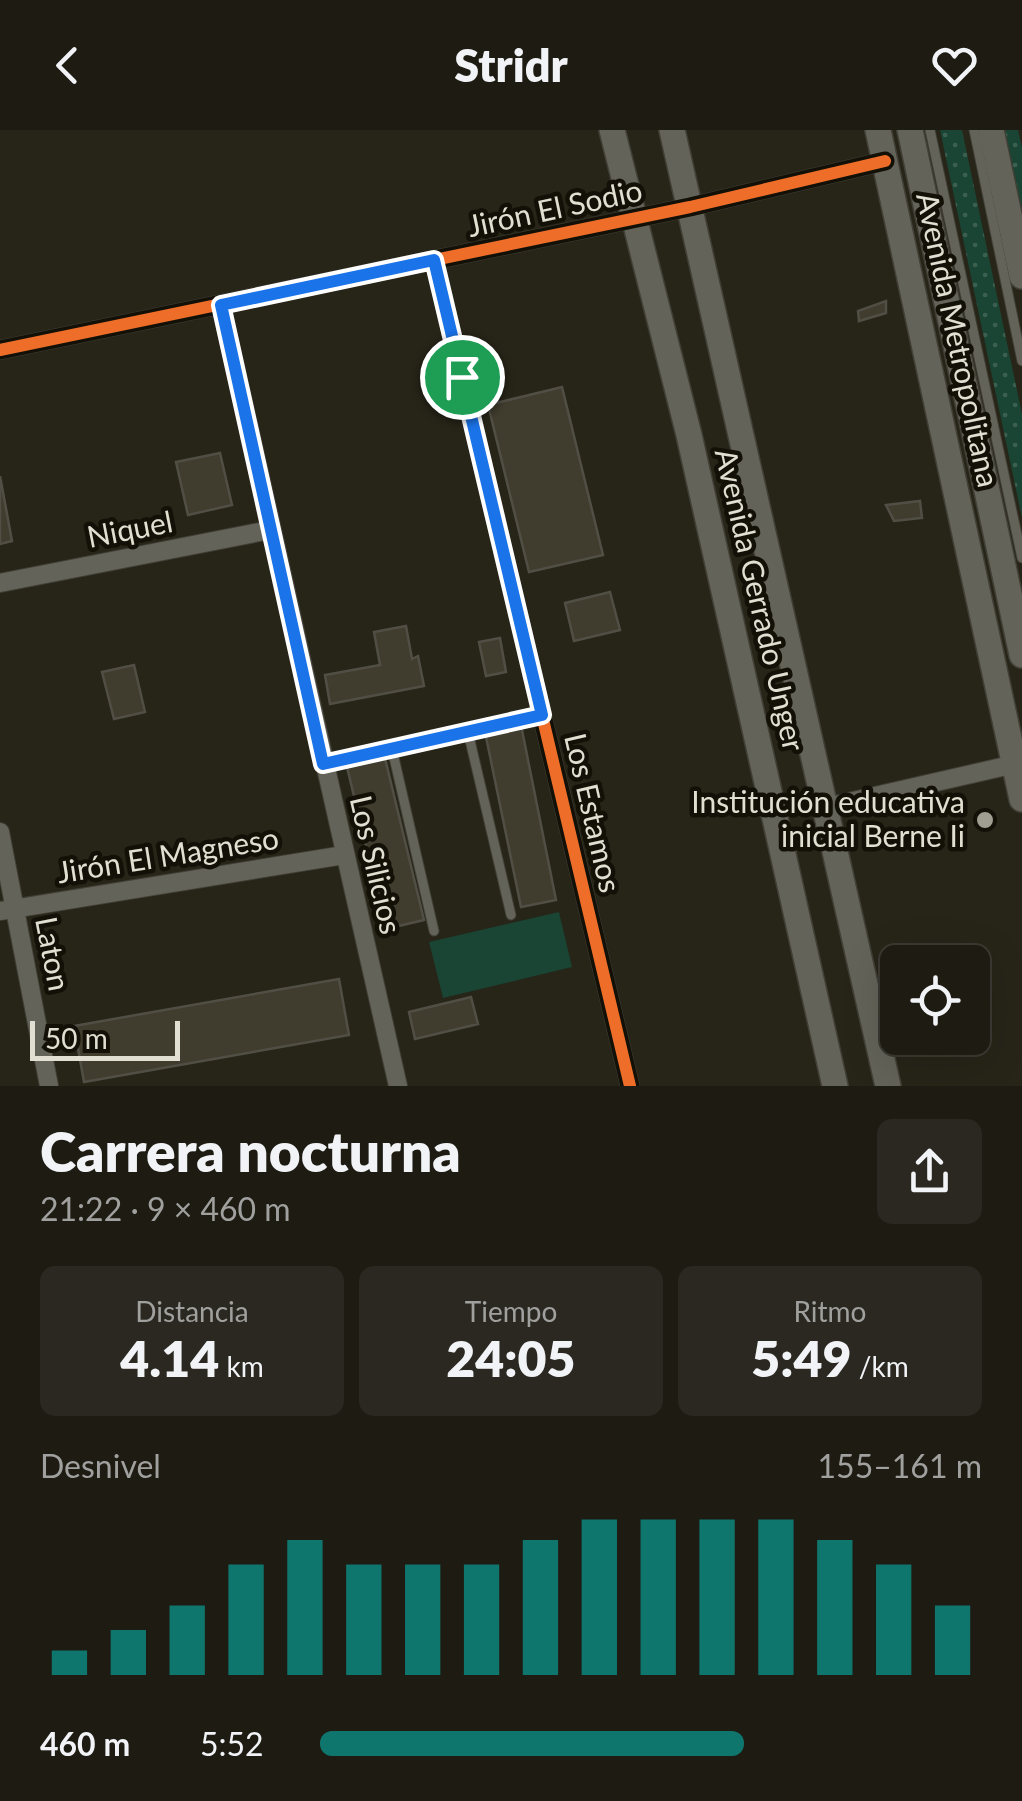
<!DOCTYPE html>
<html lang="es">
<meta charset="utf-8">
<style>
body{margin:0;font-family:Lato,sans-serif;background:#2a2820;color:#f1f3f6;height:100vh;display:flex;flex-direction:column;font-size:38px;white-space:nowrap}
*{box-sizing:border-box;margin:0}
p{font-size:32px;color:#a0a19f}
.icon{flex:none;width:55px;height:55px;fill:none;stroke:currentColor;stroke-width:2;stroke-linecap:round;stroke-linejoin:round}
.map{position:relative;height:956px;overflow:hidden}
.drawer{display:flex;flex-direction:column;background:#1d1b12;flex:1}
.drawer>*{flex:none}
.buttons{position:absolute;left:880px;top:815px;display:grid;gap:20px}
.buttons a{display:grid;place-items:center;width:110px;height:110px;border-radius:15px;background:#1d1b12;box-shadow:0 10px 40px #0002,0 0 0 2px #3b3932;font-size:50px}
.scale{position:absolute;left:30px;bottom:25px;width:150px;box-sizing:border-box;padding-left:10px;border:5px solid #e1dfd1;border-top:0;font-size:28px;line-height:35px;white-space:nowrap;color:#e1dfd1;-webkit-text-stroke:8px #131107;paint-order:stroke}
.pin{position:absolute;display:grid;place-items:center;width:85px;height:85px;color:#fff;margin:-42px;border:5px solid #fff;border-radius:50%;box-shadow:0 2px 10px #0007}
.round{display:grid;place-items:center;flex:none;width:105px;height:105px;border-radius:15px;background:#2a2820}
.summary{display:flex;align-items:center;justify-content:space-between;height:170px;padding:0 40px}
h1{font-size:55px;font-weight:800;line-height:75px}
.metrics{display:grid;grid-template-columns:repeat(3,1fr);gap:15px;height:170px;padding:10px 40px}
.metrics div{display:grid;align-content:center;border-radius:15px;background:#2a2820;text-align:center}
.metrics b{font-size:50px;font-weight:800}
.metrics small{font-size:28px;font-weight:400}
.metrics p{font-size:28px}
.chart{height:280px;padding:20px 40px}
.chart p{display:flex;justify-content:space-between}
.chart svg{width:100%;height:180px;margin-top:10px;stroke:#0f766e;stroke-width:6}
ul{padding:0 40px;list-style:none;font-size:32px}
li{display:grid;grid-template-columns:160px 120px 1fr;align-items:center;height:75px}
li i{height:25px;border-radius:12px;background:#0f766e}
header{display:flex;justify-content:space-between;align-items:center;height:130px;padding:0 40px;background:#1d1b12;font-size:45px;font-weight:800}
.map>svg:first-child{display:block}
.grass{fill:url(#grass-dots)}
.garden{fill:#1a4433}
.building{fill:#403d2e;stroke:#514f45;stroke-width:2.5}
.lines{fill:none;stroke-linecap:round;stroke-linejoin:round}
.lane-casing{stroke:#413f36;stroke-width:11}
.street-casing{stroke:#413f36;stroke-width:20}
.secondary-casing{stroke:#413f36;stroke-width:28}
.lane{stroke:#646359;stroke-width:9}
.street{stroke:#646359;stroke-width:18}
.secondary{stroke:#646359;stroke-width:25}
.cycleway-casing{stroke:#131107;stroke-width:19}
.cycleway{stroke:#ee6e29;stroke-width:12}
.route-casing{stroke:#fff;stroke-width:20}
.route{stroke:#1a73e8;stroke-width:12}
.poi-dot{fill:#a09e90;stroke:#131107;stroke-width:4}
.labels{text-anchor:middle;stroke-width:9;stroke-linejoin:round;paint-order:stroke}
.street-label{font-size:30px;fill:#e1dfd1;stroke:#131107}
.poi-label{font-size:30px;fill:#e1dfd1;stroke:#131107;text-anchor:end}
</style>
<header><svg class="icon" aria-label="back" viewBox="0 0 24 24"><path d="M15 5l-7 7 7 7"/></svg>Stridr<svg class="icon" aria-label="heart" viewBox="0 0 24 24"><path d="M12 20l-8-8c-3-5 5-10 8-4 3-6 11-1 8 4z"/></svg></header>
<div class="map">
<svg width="1022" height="956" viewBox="0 0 1022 956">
<defs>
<pattern id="grass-dots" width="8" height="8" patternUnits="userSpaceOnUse" patternTransform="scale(2.5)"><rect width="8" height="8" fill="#1a4433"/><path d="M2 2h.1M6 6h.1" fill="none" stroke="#3b5f50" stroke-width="1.8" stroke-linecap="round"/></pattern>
</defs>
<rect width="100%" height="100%" fill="#272418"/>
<path class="grass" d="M940,0H962L1022,284V388Z
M1003,0H1018L1022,17V92Z"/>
<path class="garden" d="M559,782L572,837L443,868L429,812Z"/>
<path class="building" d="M886,171V183L859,191L858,181Z
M562,257L603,425L529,442L488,275Z
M220,323L232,375L188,385L176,332Z
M0,346L12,411L0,414Z
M920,371L922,388L894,391L886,375Z
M610,462L620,500L574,511L565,473Z
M406,496L412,529L418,526L424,556L330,574L325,545L380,535L374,502Z
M500,508L506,542L486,546L479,512Z
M134,535L145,582L114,589L102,542Z
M521,595L556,770L521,777L485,602Z
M384,624L424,790L386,799L346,633Z
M339,849L349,905L84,952L74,896Z
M471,867L478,894L415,909L409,882Z"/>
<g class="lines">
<defs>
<path id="lane" d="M930,0L1022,428
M974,0L1022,231
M468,602L511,785
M392,619L434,801
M326,634L542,585"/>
<path id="street" d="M434,130L630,956
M221,175L398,956
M0,220L690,77L885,31
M0,453L270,400
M827,677L1015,634
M0,702L49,956
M0,781L344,725"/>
<path id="secondary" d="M612,0L689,305L835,956
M672,0L888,956
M878,0L1022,669
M910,0L1022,525
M991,0L1022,146"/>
</defs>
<use href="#lane" class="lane-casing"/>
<use href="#street" class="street-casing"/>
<use href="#secondary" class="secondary-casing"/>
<use href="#lane" class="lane"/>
<use href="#street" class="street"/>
<use href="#secondary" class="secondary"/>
<defs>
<path id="cycleway" d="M434,130L630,956
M0,220L690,77L885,31"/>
</defs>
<use href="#cycleway" class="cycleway-casing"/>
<use href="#cycleway" class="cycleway"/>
</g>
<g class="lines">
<defs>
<path id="route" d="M434,130L542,585L323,634L221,175Z"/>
</defs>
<use href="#route" class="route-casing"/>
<use href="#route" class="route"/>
</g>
<circle class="poi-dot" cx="985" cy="690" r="10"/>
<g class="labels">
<g class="street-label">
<text transform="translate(555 79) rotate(-12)" y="10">Jirón El Sodio</text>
<text transform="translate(957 210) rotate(78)" y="10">Avenida Metropolitana</text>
<text transform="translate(130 400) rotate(-11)" y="10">Niquel</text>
<text transform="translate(759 470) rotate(77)" y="10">Avenida Gerrado Unger</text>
<text transform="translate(592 683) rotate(77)" y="10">Los Estamos</text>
<text transform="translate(168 726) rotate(-9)" y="10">Jirón El Magneso</text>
<text transform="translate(375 735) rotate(77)" y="10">Los Silicios</text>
<text transform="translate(52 824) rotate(79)" y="10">Laton</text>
</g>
<g class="poi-label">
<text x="965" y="683">Institución educativa<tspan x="965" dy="34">inicial Berne Ii</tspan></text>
</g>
</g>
</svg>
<div class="buttons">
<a><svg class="icon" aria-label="locate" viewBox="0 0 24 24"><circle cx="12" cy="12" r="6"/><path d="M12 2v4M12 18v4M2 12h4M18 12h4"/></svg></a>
</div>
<div class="scale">50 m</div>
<div class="pin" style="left:462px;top:247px;background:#1e9e55"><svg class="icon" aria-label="arrive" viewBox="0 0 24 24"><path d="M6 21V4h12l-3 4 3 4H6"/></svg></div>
</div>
<section class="drawer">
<div class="summary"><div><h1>Carrera nocturna</h1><p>21:22 · 9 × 460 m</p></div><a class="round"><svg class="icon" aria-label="share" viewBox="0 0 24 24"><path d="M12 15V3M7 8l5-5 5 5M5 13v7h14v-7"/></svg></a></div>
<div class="metrics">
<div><p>Distancia</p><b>4.14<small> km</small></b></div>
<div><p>Tiempo</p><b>24:05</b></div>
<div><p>Ritmo</p><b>5:49<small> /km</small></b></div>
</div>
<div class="chart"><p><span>Desnivel</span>155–161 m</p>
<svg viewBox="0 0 160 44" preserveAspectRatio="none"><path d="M5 44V38M15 44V33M25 44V27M35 44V17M45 44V11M55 44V17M65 44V17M75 44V17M85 44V11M95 44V6M105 44V6M115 44V6M125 44V6M135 44V11M145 44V17M155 44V27"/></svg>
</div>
<ul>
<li><b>460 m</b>5:52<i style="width:64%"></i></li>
</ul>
</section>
